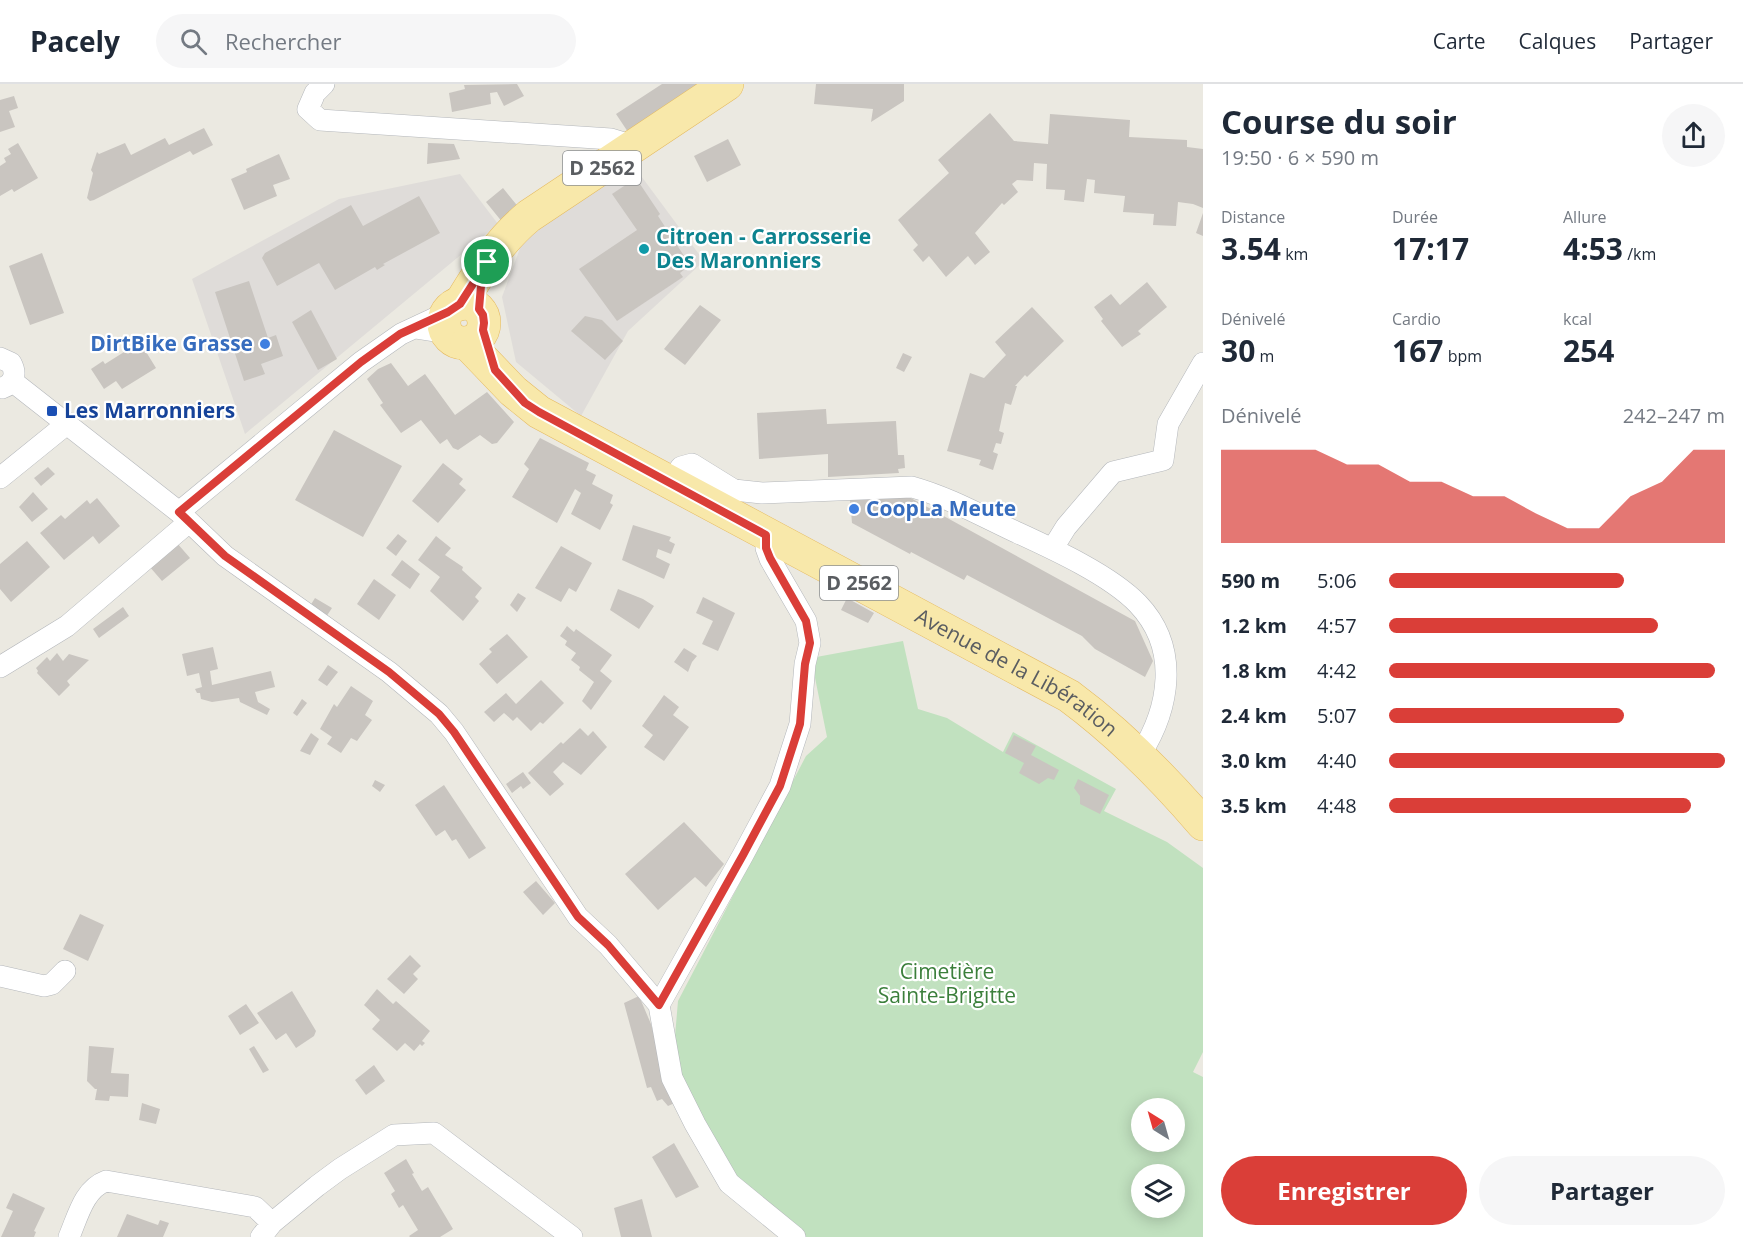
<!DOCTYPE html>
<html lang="fr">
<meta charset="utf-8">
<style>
body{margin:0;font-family:"Open Sans",sans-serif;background:#f6f6f7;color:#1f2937;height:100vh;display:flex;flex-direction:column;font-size:22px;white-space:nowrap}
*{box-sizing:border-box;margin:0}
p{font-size:20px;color:#747a83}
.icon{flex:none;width:33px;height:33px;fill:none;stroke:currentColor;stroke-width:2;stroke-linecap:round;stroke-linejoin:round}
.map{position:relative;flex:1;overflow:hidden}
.side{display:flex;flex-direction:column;background:#fff;width:540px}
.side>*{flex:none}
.needle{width:39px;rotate:323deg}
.buttons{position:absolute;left:1131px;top:1014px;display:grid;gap:12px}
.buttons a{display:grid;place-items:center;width:54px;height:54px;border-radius:50%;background:#fff;box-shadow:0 3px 15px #0003;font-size:30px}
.pin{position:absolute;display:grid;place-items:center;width:51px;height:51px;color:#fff;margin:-26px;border:3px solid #fff;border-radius:50%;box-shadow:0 2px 6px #0007}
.round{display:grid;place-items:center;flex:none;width:63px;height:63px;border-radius:32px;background:#f6f6f7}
.summary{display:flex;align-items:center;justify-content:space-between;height:102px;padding:0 18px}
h1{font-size:33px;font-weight:700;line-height:45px}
.figures{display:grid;grid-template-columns:repeat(3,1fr);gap:9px;height:102px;padding:6px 18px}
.figures div{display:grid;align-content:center}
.figures b{font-size:30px;font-weight:700}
.figures small{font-size:16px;font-weight:400}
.figures p{font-size:16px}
.chart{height:168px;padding:12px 18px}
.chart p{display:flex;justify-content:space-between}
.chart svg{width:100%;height:108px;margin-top:6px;fill:#da3e38;opacity:.7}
.button{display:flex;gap:12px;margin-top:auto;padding:12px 18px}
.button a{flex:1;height:69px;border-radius:36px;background:#da3e38;color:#fff;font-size:24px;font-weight:700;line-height:69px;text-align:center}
.button a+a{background:#f6f6f7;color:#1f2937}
ul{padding:0 18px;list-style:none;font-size:20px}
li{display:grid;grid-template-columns:96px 72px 1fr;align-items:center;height:45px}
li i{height:15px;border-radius:8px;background:#da3e38}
header{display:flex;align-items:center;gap:36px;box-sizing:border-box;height:84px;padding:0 30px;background:#fff;border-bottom:2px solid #e0e1e3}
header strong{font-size:28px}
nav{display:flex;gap:33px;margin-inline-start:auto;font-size:21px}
.search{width:420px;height:54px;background:#f6f6f7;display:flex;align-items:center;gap:15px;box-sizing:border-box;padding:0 21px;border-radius:33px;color:#747a83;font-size:22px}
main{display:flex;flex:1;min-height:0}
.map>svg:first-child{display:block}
.industrial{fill:#dfdcd9}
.green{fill:#c1e1bf;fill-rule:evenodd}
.building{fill:#c9c5c0}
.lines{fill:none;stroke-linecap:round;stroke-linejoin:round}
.street-casing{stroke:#b4b7bb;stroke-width:22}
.primary-casing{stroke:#e5ba60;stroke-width:34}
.street{stroke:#fff;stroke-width:21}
.primary{stroke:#f8e8aa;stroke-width:33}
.route-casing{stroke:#fff;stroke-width:12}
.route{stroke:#da3e38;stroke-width:8}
.culture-dot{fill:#0f9aa8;stroke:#fff;stroke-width:2}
.shop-dot{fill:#3f7fe0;stroke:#fff;stroke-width:2}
.transit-dot{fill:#1a4fb4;stroke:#fff;stroke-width:2}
.labels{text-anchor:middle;stroke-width:4.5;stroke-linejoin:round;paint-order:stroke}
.shield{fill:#fff;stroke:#8c8e90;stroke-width:1.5}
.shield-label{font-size:20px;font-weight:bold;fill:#5a5d61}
.culture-label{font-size:21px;font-weight:bold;fill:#0d838f;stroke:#fff;text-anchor:start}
.shop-label{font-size:21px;font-weight:bold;fill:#366cbe;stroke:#fff;text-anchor:end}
.transit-label{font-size:21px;font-weight:bold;fill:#164399;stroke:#fff;text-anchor:start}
.street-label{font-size:21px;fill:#5a5d61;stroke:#fff}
.park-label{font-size:21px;fill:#3b7f3b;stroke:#fff}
</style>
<header>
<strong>Pacely</strong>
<div class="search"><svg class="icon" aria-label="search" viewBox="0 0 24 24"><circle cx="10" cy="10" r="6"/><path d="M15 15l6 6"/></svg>Rechercher</div>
<nav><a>Carte</a><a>Calques</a><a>Partager</a></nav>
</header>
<main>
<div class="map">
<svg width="1203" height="1153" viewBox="0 0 1203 1153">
<rect width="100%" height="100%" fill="#ebe9e1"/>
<path class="industrial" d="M633,81L704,177L628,247L581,332L516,278L502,213L523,156Z
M460,90L498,140L245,350L192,195L339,115Z"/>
<path class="green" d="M903,557L918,625L947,634L1003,668L1013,648L1116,705L1104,727L1167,758L1203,784V968L1193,988L1203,993V1153H805L735,1095L689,1015L674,964L678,917L806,672L827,653L811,574ZM1142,1024H1174V1058H1142ZM1142,1090H1174V1124H1142Z"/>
<path class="building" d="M517,0L524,12L504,22L497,8L490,9L491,20L452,28L449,9L465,5L464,1Z
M662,0H705L630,51L616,30Z
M816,0H904V17L871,38L873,25L814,20Z
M14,12L18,24L9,27L15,43L0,48V16Z
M990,29L1014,57L1048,60L1050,30L1130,36L1129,53L1187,56V63L1203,65V124L1193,120L1178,118L1176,142L1153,141L1154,130L1123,128L1125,112L1094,109L1095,96L1087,95L1084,118L1064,116L1065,106L1046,105L1047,80L1034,79L1033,97L1017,96L1012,100L1018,108L1004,121L1002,119L975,149L990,168L975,181L968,172L946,193L929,172L923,178L913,166L918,161L898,136L949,89L938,76Z
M204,44L213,61L193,71L190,67L94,116L90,117L87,114L93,89L91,86L97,68L99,70L125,59L131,71L165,54L169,61Z
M728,55L741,81L707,98L694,72Z
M18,59L38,94L14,108L12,105L0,112V82L6,78L4,74L11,70L8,65Z
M428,59L454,60L460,75L427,80Z
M279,70L290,95L273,101L277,112L244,126L231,95L247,88L246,85Z
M636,94L660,130L658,132L690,181L680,189L683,193L617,237L579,185L637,146L612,110Z
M503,104L520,125L503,139L486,118Z
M419,112L440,149L383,180L385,181L377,186L375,183L335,206L319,179L277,202L262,174L265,169L351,121L363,142Z
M1203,129V152L1196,149Z
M42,169L64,229L30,241L9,182Z
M249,197L268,254L276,251L283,272L261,280L265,290L244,297L215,208Z
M1147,198L1167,223L1138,247L1141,250L1122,263L1101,237L1103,235L1094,223L1111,210L1120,221Z
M700,221L721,236L685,281L664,265Z
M1032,223L1064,257L1027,293L1025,291L1015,302H1017L1011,321L1005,319L999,347L1004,349L1001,360L996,359L993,368L998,370L993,386L979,381L981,376L947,367L970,289L984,294L1006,271L995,258Z
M311,226L337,275L318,286L292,238Z
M585,232L602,236L623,257L605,276L571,247Z
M140,258L156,284L122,305L116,297L104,305L91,285L103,277L105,280Z
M903,269L912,273L904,288L896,284Z
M391,279L408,302L425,290L455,331L487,308L514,338L497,359L492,360L480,351L458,366L453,364L447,355L440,360L421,336L401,349L380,321L383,319L367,295L378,285Z
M826,325L827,340L896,337L898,371H904L905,384L898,385L899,389L828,393V370L759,375L757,329Z
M334,346L402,382L363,453L295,416Z
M540,354L589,379L586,386L596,391L592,400L613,411L610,419L613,421L600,446L571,430L581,409L575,405L557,439L512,413L529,385L524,380Z
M443,379L463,395L459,400L466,406L438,439L412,417Z
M48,383L55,390L41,402L34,394Z
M33,408L48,425L32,438L19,423Z
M909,413L1135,537L1153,577L1145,593L1095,565L1082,552L967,491L964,496L911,468L910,470L852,439L850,416Z
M97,414L120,442L99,460L93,452L64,476L40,449L61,431L65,435L87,416L90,420Z
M633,441L671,453L669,457L675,460L671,470L658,465L656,473L670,480L664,495L622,476Z
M398,450L407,457L396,472L386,464Z
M436,452L451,464L445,471L463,483L462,486L482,504L475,513L479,517L463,537L430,507L440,493L418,476Z
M27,457L50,483L11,518L0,505V480Z
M177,459L190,474L162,497L149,482Z
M561,462L592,479L576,508L569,504L561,518L535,504Z
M402,476L420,490L410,505L391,491Z
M374,495L396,511L379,536L357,520Z
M618,505L643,515L654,522L639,545L610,526Z
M518,509L526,514L517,528L510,521Z
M703,513L735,529L718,567L702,560L713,537L696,529Z
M315,514L332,524L326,533L310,522Z
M847,514L874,529L868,539L841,526Z
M123,523L129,532L99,554L93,545Z
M567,542L574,548L576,545L612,571L600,587L612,597L591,626L582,617L594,598L579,586L580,583L571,576L576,569L565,561L567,557L560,552Z
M507,550L528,573L497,600L479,580L492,568L489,565Z
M213,563L218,585L210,587L212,601L271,587L275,603L255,608L258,618L270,625L267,631L240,618L239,614L212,618L201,615L200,609H197L195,605L202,603L199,589L187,592L182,570Z
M684,564L697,572L692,578L688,588L674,578Z
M57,569L63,577L69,570L89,576L67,597L70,601L59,612L37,589L38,587L36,584L47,573L50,577Z
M328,581L338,588L327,602L318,596Z
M541,596L564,619L543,640L540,638L531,647L517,633L513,637L504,629L494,638L484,628L506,609L516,620Z
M351,602L373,617L365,631L372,636L357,657L351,654L341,669L327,660L332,653L320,645L334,620L337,623Z
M664,611L679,623L673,631L689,643L664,677L644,663L653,651L642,642Z
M302,615L307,619L297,632L293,629Z
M580,644L588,652L593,647L607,663L581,691L563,678L553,688L564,700L550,712L528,689L561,658L563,660Z
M311,649L319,655L310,671L300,667Z
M1014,651L1036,662L1031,671L1059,686L1054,696L1048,694L1039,700L1019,689L1024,679L1005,669Z
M523,688L531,699L523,705L521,702L512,709L506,700Z
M1078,695L1109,711L1100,730L1080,720V712L1074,704Z
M375,696L385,701L380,708L372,702Z
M444,701L486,764L469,775L456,755L452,757L445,746L436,752L415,721Z
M684,738L724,780L706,803L695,793L658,826L625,790Z
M536,797L555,819L543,831L523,808Z
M80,830L104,841L88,877L63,865Z
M410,871L421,882L413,890L418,895L404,910L387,895Z
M377,905L393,920L396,917L430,947L422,957L425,959L422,962L420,960L414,967L405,959L397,967L372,945L380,936L364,921Z
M292,907L316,947L314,952L296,964L286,949L276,956L257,929Z
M639,912L651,940L668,1003L677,1018L668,1022L662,1015L657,1017L651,1003L647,1004L624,919Z
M246,920L259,939L240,951L228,932Z
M89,962L114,964L111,989L129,990L128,1013L110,1012L109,1017L95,1016L97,1005H95L87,997Z
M254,962L269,986L263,989L249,965Z
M374,981L385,997L366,1011L355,996Z
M142,1019L160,1025L156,1040L139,1036Z
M674,1059L699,1103L676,1114L652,1073Z
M406,1075L414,1089L412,1090L422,1107L428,1103L453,1145L440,1153H410L409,1152L418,1146L403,1121L399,1124L391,1110L395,1107L384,1089Z
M13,1109L45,1124L34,1147L36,1148L34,1153H1L13,1127L6,1124Z
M642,1115L652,1153H621L614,1124Z
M127,1130L158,1141L160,1136L169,1139L163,1153H117Z"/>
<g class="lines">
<defs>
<path id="street" d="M324,0L315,9L308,25L320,36L611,55L634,62
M415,244L447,249
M0,274L11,279C17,290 14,300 2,304
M12,297L179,428L225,472L389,588L439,630L454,648L578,833L608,861L659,921
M0,394L68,339
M670,400L681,383L692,380L734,406L762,409L912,403C948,413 982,432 1016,448C1053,465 1110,491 1138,520C1180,564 1170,624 1140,671
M179,428L361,278L401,250L448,228
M1053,464L1066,443L1113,388L1163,376L1168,340L1203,279
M0,583L67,542L189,438
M0,892L44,902L52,900L65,887
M659,921L743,771L780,702L800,640L805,580L810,559L806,537L770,475L766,464L767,451
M659,921L672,994L695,1040L729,1099L795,1153
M69,1153C78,1132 84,1105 106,1097L255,1123L272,1139
M261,1153L272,1139L317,1102L340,1085L394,1051L434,1049L572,1153"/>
<g id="primary">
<circle cx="464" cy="239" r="20"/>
<path d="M460,220C479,188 500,156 529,132L727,0"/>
<path id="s1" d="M467,259L513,307L539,328L1069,612C1119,649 1162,692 1203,740"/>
</g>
</defs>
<use href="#street" class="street-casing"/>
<use href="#primary" class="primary-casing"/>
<use href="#street" class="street"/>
<use href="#primary" class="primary"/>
</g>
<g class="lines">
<defs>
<path id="route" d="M487,178L481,202L479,225L483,231L484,239L483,246L495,286L525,319L539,328L766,451V464L770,474L806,537L810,559L805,580L800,640L780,702L743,771L659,921L608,861L578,833L454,648L439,630L389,588L225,472L179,428L361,278L400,250L448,228L460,220Z"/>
</defs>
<use href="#route" class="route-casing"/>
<use href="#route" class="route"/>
</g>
<circle class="culture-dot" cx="644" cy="165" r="6"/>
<g class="shop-dot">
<circle cx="265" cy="260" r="6"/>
<circle cx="854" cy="425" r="6"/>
</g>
<rect class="transit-dot" x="46" y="321" width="12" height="12" rx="3"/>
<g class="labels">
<g class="shield">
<rect x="563" y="67" width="78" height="34" rx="4.5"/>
<rect x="820" y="482" width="78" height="34" rx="4.5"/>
</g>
<g class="shield-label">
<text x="602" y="91">D 2562</text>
<text x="859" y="506">D 2562</text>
</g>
<g class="culture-label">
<text x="656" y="160">Citroen - Carrosserie<tspan x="656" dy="24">Des Maronniers</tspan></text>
</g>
<g class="shop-label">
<text x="253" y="267">DirtBike Grasse</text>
<text x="866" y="432" text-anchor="start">CoopLa Meute</text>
</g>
<g class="transit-label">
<text x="64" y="334">Les Marronniers</text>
</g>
<g class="street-label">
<text dy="7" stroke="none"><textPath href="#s1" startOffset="644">Avenue de la Libération</textPath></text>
</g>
<g class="park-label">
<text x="947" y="895">Cimetière<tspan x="947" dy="24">Sainte-Brigitte</tspan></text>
</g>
</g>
</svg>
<div class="buttons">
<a><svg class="needle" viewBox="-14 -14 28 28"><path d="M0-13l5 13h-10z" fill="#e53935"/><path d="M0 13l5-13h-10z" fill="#747a83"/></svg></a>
<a><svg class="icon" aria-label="layers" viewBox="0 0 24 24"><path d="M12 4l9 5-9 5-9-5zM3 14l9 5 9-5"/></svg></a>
</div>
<div class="pin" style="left:487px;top:178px;background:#1e9e55"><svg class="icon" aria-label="arrive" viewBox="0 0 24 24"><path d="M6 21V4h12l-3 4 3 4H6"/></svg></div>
</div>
<section class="side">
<div class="summary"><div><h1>Course du soir</h1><p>19:50 · 6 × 590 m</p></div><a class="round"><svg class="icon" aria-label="share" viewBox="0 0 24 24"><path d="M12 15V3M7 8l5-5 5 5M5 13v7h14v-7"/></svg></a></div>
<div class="figures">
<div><p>Distance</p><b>3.54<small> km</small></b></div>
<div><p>Durée</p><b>17:17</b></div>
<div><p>Allure</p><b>4:53<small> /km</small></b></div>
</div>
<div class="figures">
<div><p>Dénivelé</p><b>30<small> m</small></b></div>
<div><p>Cardio</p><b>167<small> bpm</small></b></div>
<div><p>kcal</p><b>254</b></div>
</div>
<div class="chart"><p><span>Dénivelé</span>242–247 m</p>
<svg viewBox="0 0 160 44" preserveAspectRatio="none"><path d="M0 44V6L10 6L20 6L30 6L40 12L50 12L60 19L70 19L80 25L90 25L100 32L110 38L120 38L130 25L140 19L150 6L160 6V44z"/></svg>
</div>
<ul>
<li><b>590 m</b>5:06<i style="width:70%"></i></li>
<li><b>1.2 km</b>4:57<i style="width:80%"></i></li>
<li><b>1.8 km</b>4:42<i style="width:97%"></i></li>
<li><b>2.4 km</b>5:07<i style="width:70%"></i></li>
<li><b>3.0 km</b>4:40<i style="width:100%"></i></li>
<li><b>3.5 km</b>4:48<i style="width:90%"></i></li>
</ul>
<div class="button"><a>Enregistrer</a><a>Partager</a></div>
</section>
</main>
